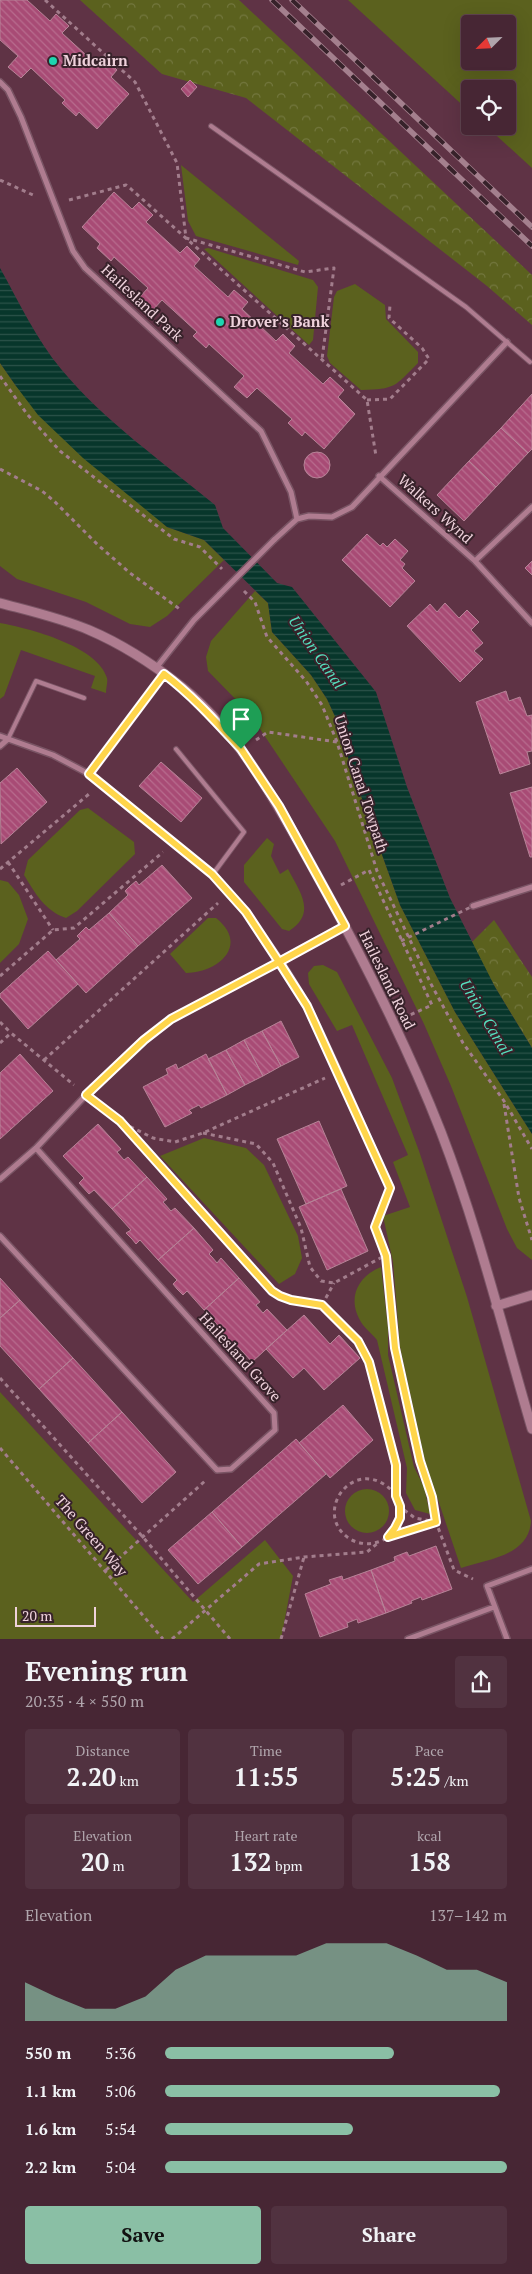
<!DOCTYPE html>
<meta charset="utf-8">
<style>
body{margin:0;font-family:"PT Serif",serif;background:#513240;color:#f1f3f6;height:100vh;display:flex;flex-direction:column;font-size:19px;white-space:nowrap}
*{box-sizing:border-box;margin:0}
p{font-size:16px;color:#b0a5ac}
.icon{flex:none;width:28px;height:28px;fill:none;stroke:currentColor;stroke-width:2;stroke-linecap:round;stroke-linejoin:round}
.map{position:relative;height:1639px;overflow:hidden}
.side{display:flex;flex-direction:column;background:#472634;flex:1}
.side>*{flex:none}
.needle{width:32px;rotate:246deg}
.fabs{position:absolute;left:461px;top:15px;display:grid;gap:10px}
.fabs a{display:grid;place-items:center;width:55px;height:55px;border-radius:5px;background:#472634;box-shadow:0 5px 20px #0002,0 0 0 1px #5f434f;font-size:25px}
.scale{position:absolute;left:15px;bottom:12px;width:81px;box-sizing:border-box;padding-left:5px;border:2px solid #efd2dc;border-top:0;font-size:14px;line-height:18px;white-space:nowrap;color:#efd2dc;-webkit-text-stroke:4px #37222a;paint-order:stroke}
.pin{position:absolute;display:grid;place-items:center;width:42px;height:42px;color:#fff;margin:-51px -21px;border-radius:50% 50% 50% 0;rotate:-45deg;box-shadow:0 0 5px #0007}
.pin .icon{rotate:45deg}
.round{display:grid;place-items:center;flex:none;width:52px;height:52px;border-radius:5px;background:#513240}
.headline{display:flex;align-items:center;justify-content:space-between;height:85px;padding:0 25px}
h1{font-size:28px;font-weight:800;line-height:38px}
.figures{display:grid;grid-template-columns:repeat(3,1fr);gap:8px;height:85px;padding:5px 25px}
.figures div{display:grid;align-content:center;border-radius:5px;background:#513240;text-align:center}
.figures b{font-size:25px;font-weight:800}
.figures small{font-size:14px;font-weight:400}
.figures p{font-size:14px}
.chart{height:140px;padding:10px 25px}
.chart p{display:flex;justify-content:space-between}
.chart svg{width:100%;height:90px;margin-top:5px;fill:#8abfa5;opacity:.7}
.primary-button{display:flex;gap:10px;margin-top:auto;padding:10px 25px}
.primary-button a{flex:1;height:58px;border-radius:5px;background:#8abfa5;color:#111;font-size:20px;font-weight:800;line-height:58px;text-align:center}
.primary-button a+a{background:#513240;color:#f1f3f6}
ul{padding:0 25px;list-style:none;font-size:16px}
li{display:grid;grid-template-columns:80px 60px 1fr;align-items:center;height:38px}
li i{height:12px;border-radius:6px;background:#8abfa5}
.map>svg:first-child{display:block}
.green{fill:#5b611e;fill-rule:evenodd}
.forest{fill:url(#forest-crowns)}
.water{fill:url(#water-rules)}
.building{fill:url(#building-back-hatch);stroke:#b68397}
.lines{fill:none;stroke-linecap:round;stroke-linejoin:round}
.service-casing{stroke:#795464;stroke-width:6}
.minor-casing{stroke:#795464;stroke-width:8}
.tertiary-casing{stroke:#795464;stroke-width:11}
.path{stroke:#a27d8c;stroke-width:3;stroke-dasharray:4 4;stroke-linecap:butt}
.service{stroke:#af7c90;stroke-width:4}
.minor{stroke:#af7c90;stroke-width:5}
.tertiary{stroke:#af7c90;stroke-width:9}
.rail-casing{stroke:#a4808e;stroke-width:5.5}
.rail{stroke:#37222a;stroke-width:4;stroke-dasharray:11;stroke-linecap:butt}
.minor-bridge-casing{stroke:#795464;stroke-width:8;stroke-linecap:butt}
.path-bridge{stroke:#a27d8c;stroke-width:3;stroke-dasharray:4 4;stroke-linecap:butt}
.minor-bridge{stroke:#af7c90;stroke-width:5}
.route-casing{stroke:#fff;stroke-width:10}
.route{stroke:#ffd54a;stroke-width:6}
.poi-dot{fill:#1ed5b0;stroke:#37222a;stroke-width:2}
.labels{text-anchor:middle;stroke-width:4;stroke-linejoin:round;paint-order:stroke}
.poi-label{font-size:15px;font-weight:bold;fill:#efd2dc;stroke:#37222a;text-anchor:start}
.street-label{font-size:15px;fill:#efd2dc;stroke:#37222a}
.water-label{font-size:16px;font-style:italic;fill:#55debd;stroke:#37222a}
</style>
<div class="map">
<svg width="532" height="1639" viewBox="0 0 532 1639">
<defs>
<pattern id="forest-crowns" width="20" height="18" patternUnits="userSpaceOnUse" patternTransform="scale(1.25)"><rect width="20" height="18" fill="#5b611e"/><path d="M2 6a3 3 0 1 1 6 0M12 15a3 3 0 1 1 6 0" fill="none" stroke="#73773e"/></pattern>
<pattern id="water-rules" width="6" height="5" patternUnits="userSpaceOnUse" patternTransform="scale(1.25)"><rect width="6" height="5" fill="#07362b"/><path d="M0 2.5h6" fill="none" stroke="#2b5249"/></pattern>
<pattern id="building-back-hatch" width="6" height="6" patternUnits="userSpaceOnUse" patternTransform="scale(1.25)"><rect width="6" height="6" fill="#a84b75"/><path d="M-1 5l2 2M0 0l6 6M5-1l2 2" fill="none" stroke="#b86c8e"/></pattern>
</defs>
<rect width="100%" height="100%" fill="#5f3345"/>
<path class="green" d="M348,0H532V168L486,126H508V89H470V112ZM470,24H508V61H470Z
M181,165L299,261L298,265L196,236L188,221Z
M208,248L313,280L318,287L313,340L309,345L204,249Z
M355,284L385,305L386,319L418,352V363C394,387 396,389 361,390L330,363L327,356L334,297L337,291Z
M0,363L16,386L167,527L204,540L224,560L167,616L150,627L130,624L86,602L17,579L0,566Z
M255,591L268,603L272,632L311,675L327,699L339,725L351,768L400,905L455,1012L532,1134V1260L517,1248L507,1229L451,1086L424,1024L335,841L250,714L208,671L206,657L211,641Z
M0,623C28,628 98,646 107,678C108,682 106,688 106,693L91,688L95,676L21,650L4,696L0,699Z
M88,808L134,842L135,854L77,911L66,918C45,911 35,893 24,875L28,860L80,810Z
M267,838L274,844L271,856L280,874L288,869C300,892 317,913 289,931L282,929L244,882V865Z
M0,880L8,882L19,895L28,919L19,944L0,963Z
M208,918H216C250,945 218,973 186,973L170,954Z
M323,965L337,972L392,1078L419,1151L467,1297L531,1521C529,1556 488,1559 461,1568L425,1461L400,1347L393,1262L383,1216L410,1207L393,1162L408,1155L352,1025L337,1031L309,984L308,973L314,966Z
M204,1138L246,1148L264,1165L298,1236L302,1258L295,1274L279,1284L160,1156Z
M381,1267L388,1328V1355L414,1467L424,1487L430,1514L415,1510L406,1493L407,1468L377,1340C373,1335 367,1330 363,1325C346,1301 356,1277 381,1267Z
M0,1392L193,1602L265,1540L293,1576L281,1639H0Z
M345 1511a22 22 0 1 1 44 0a22 22 0 1 1-44 0Z"/>
<path class="forest" d="M80,0H239L532,275V325L487,286L246,98L162,74Z
M494,920L532,977V1048L495,987L471,943Z"/>
<path class="water" d="M0,268C19,302 36,339 61,369C104,421 163,462 215,505L223,528L277,583L292,587L376,692L407,787L450,898L495,987L532,1048V1134L455,1012L400,905L351,768L339,725L327,699L311,675L272,632L268,603L204,540L167,527L83,458L38,415L16,386L0,363Z"/>
<path class="building" d="M0,0H27L50,21L56,14L69,26L62,33L97,65L104,57L117,70L111,77L129,94L97,129L79,112L76,116L62,103L65,100L31,68L21,78L8,67L18,56L0,40Z
M190,80L197,87L188,97L181,89Z
M114,192L132,209L139,202L153,215L146,222L180,253L187,246L200,259L194,266L228,297L234,290L248,302L242,309L276,341L283,334L295,346L289,353L323,384L330,377L344,390L338,397L355,414L324,449L305,432L302,436L288,423L292,419L257,388L247,398L234,387L244,376L209,344L206,348L193,336L197,332L162,300L152,311L138,299L148,288L114,257L111,261L97,248L100,244L82,227Z
M532,394V449L528,453L501,428Z
M501,428L528,453L496,487L469,461Z
M304 465a13 13 0 1 1 26 0a13 13 0 1 1-26 0Z
M469,461L496,487L464,521L437,495Z
M367,534L380,546L383,543L387,547L395,539L408,551L400,560L405,564L402,568L415,581L390,607L342,560Z
M532,561V575L525,568Z
M445,603L459,618L467,610L479,622L471,630L483,643L474,651L483,659L460,682L407,626L430,604L437,612Z
M506,691L509,701L520,697L527,716L532,715V751L527,752L530,764L500,774L476,702Z
M161,762L202,798L181,822L139,786Z
M17,768L47,802L1,844L0,783Z
M532,787V857H530L510,793Z
M162,865L192,898L138,946L109,913L128,895L125,891L130,886L136,881L139,885Z
M109,913L138,946L86,993L56,960L80,939L77,936L86,927L89,930Z
M48,951L78,984L28,1029L0,997V994Z
M281,1021L299,1057L281,1066L262,1031Z
M262,1031L281,1066L263,1076L244,1040Z
M244,1040L263,1076L245,1085L226,1050Z
M226,1050L245,1085L227,1095L208,1059Z
M20,1054L53,1091L0,1139V1073Z
M206,1054L227,1095L201,1108L199,1105L189,1110L192,1113L165,1127L143,1087L168,1074L166,1069L176,1064L178,1069Z
M319,1121L347,1186L306,1204L277,1139Z
M98,1124L121,1149L117,1152L124,1160L128,1157L147,1177L112,1209L94,1190L89,1194L79,1183L84,1178L63,1156Z
M147,1177L167,1199L163,1202L171,1211L175,1208L194,1228L158,1260L140,1240L136,1244L132,1239L126,1233L131,1230L112,1209Z
M341,1189L368,1251L327,1270L299,1207Z
M194,1228L213,1250L209,1254L212,1257L217,1263L221,1258L239,1278L204,1310L187,1291L183,1295L177,1289L173,1284L177,1280L158,1260Z
M0,1278L20,1300L0,1318Z
M239,1278L260,1302L256,1305L263,1313L267,1309L287,1330L252,1362L234,1342L230,1346L220,1335L223,1331L204,1310Z
M20,1300L73,1358L39,1389L0,1346V1318Z
M304,1315L330,1344L339,1335L360,1358L324,1390L304,1368L293,1378L266,1349Z
M73,1358L122,1412L88,1443L39,1389Z
M343,1405L373,1440L330,1478L299,1443Z
M122,1412L176,1472L142,1503L88,1443Z
M296,1439L326,1474L242,1547L212,1512Z
M212,1512L242,1547L198,1584L168,1550Z
M436,1546L452,1589L422,1600L421,1597L411,1601L412,1603L386,1613L371,1570L395,1561L394,1557L407,1552L409,1556Z
M371,1570L386,1613L358,1623L357,1619L347,1623L348,1627L320,1637L305,1594L331,1584L329,1580L342,1576L343,1580Z"/>
<g class="lines">
<defs>
<path id="service" d="M211,126L466,307L530,362
M8,739L36,681L84,698
M176,749L244,832L213,874"/>
<path id="minor" d="M0,82L8,90L21,117L73,251L85,268L261,431L291,492L297,519
M379,476L475,561L532,623
M274,540L297,519L309,516L332,517L352,507L507,342
M475,561L532,507
M156,668L194,620L220,594
M0,736L53,755L89,774L213,874C247,911 284,962 308,1007C338,1066 363,1128 390,1188
M0,746L8,739
M89,774L164,674
M473,906L532,887
M0,1179L36,1148L86,1095L144,1040L171,1019L345,926
M0,1236L217,1470L231,1469L275,1430L274,1413L36,1148
M408,1639L494,1607
M507,1639L487,1586L532,1569"/>
<path id="tertiary" d="M0,603C30,611 61,618 89,630C122,644 154,665 182,687C240,734 276,802 312,866C360,952 405,1040 441,1132C478,1228 503,1330 532,1429
M496,1306L532,1295"/>
</defs>
<use href="#service" class="service-casing"/>
<use href="#minor" class="minor-casing"/>
<use href="#tertiary" class="tertiary-casing"/>
<path class="path" d="M45,0L135,82L177,163L186,238L305,272L334,268L322,359
M0,180L33,195
M69,200L126,185L131,189L367,400L376,456
M0,376L27,414L60,451L174,539L200,547L222,569
M367,400L390,399L429,359L422,348L389,318L390,305
M0,469L42,491L54,501L98,545L130,573L181,610
M244,591L255,602L267,637L306,681L322,705L337,742L377,871L431,984L463,1043L504,1101L532,1149
M256,740L268,732L337,742
M8,862L53,930
M0,869L89,794
M341,885L369,870L432,1005L410,1015
M0,976L53,930L74,928L163,852
M0,1022L11,1033
M0,1043L11,1033L74,1085
M44,1060L218,903
M504,1104L519,1198L532,1240
M99,1105L120,1121L272,1291L280,1296L291,1300L322,1305L358,1341L369,1362L383,1408L396,1465V1495L400,1507L415,1518L436,1522L388,1537
M123,1123L153,1138L175,1142L203,1133L325,1078
M203,1133L256,1144L273,1163L301,1228L310,1267L321,1281L334,1283L386,1255
M385,1202L375,1227L386,1255L395,1348L420,1461L432,1497L436,1522L454,1570L473,1579
M322,1305L334,1283
M0,1378L142,1536L230,1639
M0,1448L163,1639
M396,1495C357,1449 309,1513 350,1539C360,1545 373,1545 383,1540C396,1533 400,1521 400,1507
M106,1570L205,1481
M172,1639L259,1564L304,1557L367,1552L378,1543
M281,1639L304,1557"/>
<use href="#service" class="service"/>
<use href="#minor" class="minor"/>
<use href="#tertiary" class="tertiary"/>
<defs>
<path id="rail" d="M272,0L532,246
M292,0L532,227"/>
</defs>
<use href="#rail" class="rail-casing"/>
<use href="#rail" class="rail"/>
<defs>
<path id="minor-bridge" d="M220,594L274,540"/>
</defs>
<use href="#minor-bridge" class="minor-bridge-casing"/>
<path class="path-bridge" d="M401,941L473,906"/>
<use href="#minor-bridge" class="minor-bridge"/>
</g>
<g class="lines">
<defs>
<path id="route" d="M241,749L279,806L345,926L279,962L307,1006L390,1188L375,1227L386,1256L395,1348L420,1461L432,1497L436,1522L388,1537L395,1528L400,1518V1506L396,1496V1465L369,1362L358,1341L322,1305L291,1300L280,1296L272,1291L120,1121L86,1095L144,1040L171,1019L279,962L246,912L212,874L89,774L164,674C193,696 216,722 241,749"/>
</defs>
<use href="#route" class="route-casing"/>
<use href="#route" class="route"/>
</g>
<g class="poi-dot">
<circle cx="53" cy="61" r="5"/>
<circle cx="220" cy="322" r="5"/>
</g>
<g class="labels">
<g class="poi-label">
<text x="63" y="66">Midcairn</text>
<text x="230" y="327">Drover's Bank</text>
</g>
<g class="street-label">
<text transform="translate(142 303) rotate(43)" y="5">Hailesland Park</text>
<text transform="translate(435 509) rotate(42)" y="5">Walkers Wynd</text>
<text transform="translate(361 784) rotate(72)" y="5">Union Canal Towpath</text>
<text transform="translate(387 980) rotate(64)" y="5">Hailesland Road</text>
<text transform="translate(240 1357) rotate(48)" y="5">Hailesland Grove</text>
<text transform="translate(91 1536) rotate(49)" y="5">The Green Way</text>
</g>
<g class="water-label">
<text transform="translate(317 652) rotate(55)" y="6">Union Canal</text>
<text transform="translate(486 1017) rotate(59)" y="6">Union Canal</text>
</g>
</g>
</svg>
<div class="fabs">
<a><svg class="needle" viewBox="-14 -14 28 28"><path d="M0-13l5 13h-10z" fill="#e53935"/><path d="M0 13l5-13h-10z" fill="#b0a5ac"/></svg></a>
<a><svg class="icon" aria-label="locate" viewBox="0 0 24 24"><circle cx="12" cy="12" r="6"/><path d="M12 2v4M12 18v4M2 12h4M18 12h4"/></svg></a>
</div>
<div class="scale">20 m</div>
<div class="pin" style="left:241px;top:749px;background:#1e9e55"><svg class="icon" aria-label="arrive" viewBox="0 0 24 24"><path d="M6 21V4h12l-3 4 3 4H6"/></svg></div>
</div>
<section class="side">
<div class="headline"><div><h1>Evening run</h1><p>20:35 · 4 × 550 m</p></div><a class="round"><svg class="icon" aria-label="share" viewBox="0 0 24 24"><path d="M12 15V3M7 8l5-5 5 5M5 13v7h14v-7"/></svg></a></div>
<div class="figures">
<div><p>Distance</p><b>2.20<small> km</small></b></div>
<div><p>Time</p><b>11:55</b></div>
<div><p>Pace</p><b>5:25<small> /km</small></b></div>
</div>
<div class="figures">
<div><p>Elevation</p><b>20<small> m</small></b></div>
<div><p>Heart rate</p><b>132<small> bpm</small></b></div>
<div><p>kcal</p><b>158</b></div>
</div>
<div class="chart"><p><span>Elevation</span>137–142 m</p>
<svg viewBox="0 0 160 44" preserveAspectRatio="none"><path d="M0 44V25L10 32L20 38L30 38L40 32L50 19L60 12L70 12L80 12L90 12L100 6L110 6L120 6L130 12L140 19L150 19L160 25V44z"/></svg>
</div>
<ul>
<li><b>550 m</b>5:36<i style="width:67%"></i></li>
<li><b>1.1 km</b>5:06<i style="width:98%"></i></li>
<li><b>1.6 km</b>5:54<i style="width:55%"></i></li>
<li><b>2.2 km</b>5:04<i style="width:100%"></i></li>
</ul>
<div class="primary-button"><a>Save</a><a>Share</a></div>
</section>
